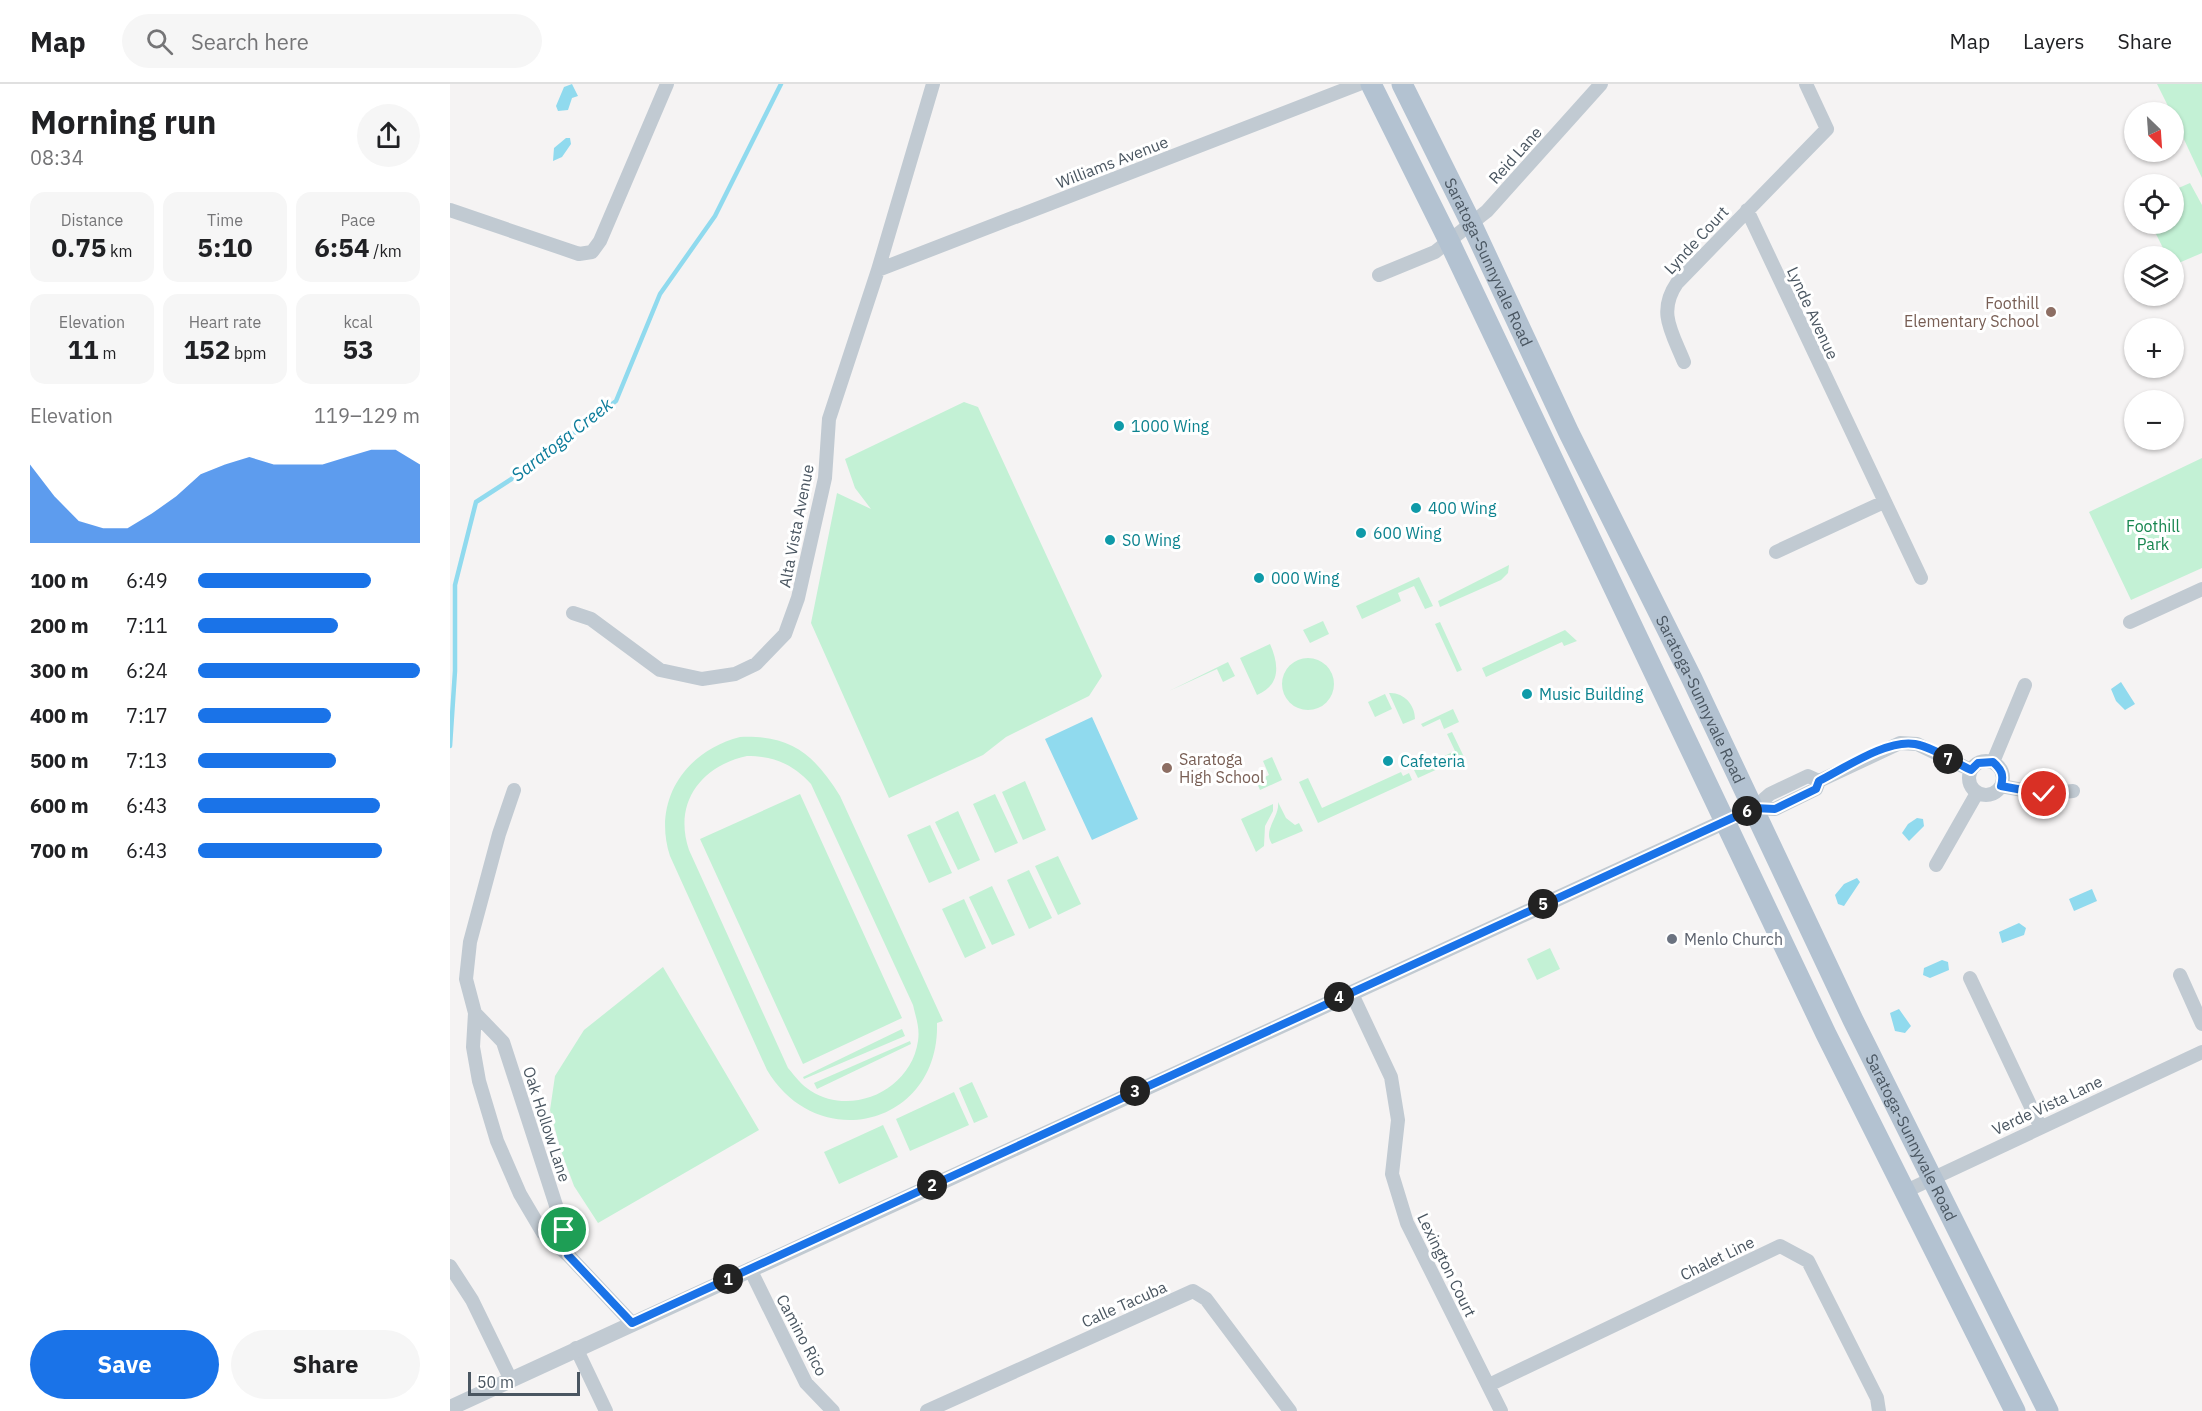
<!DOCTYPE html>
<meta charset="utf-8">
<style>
body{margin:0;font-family:"IBM Plex Sans",sans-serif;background:#f6f6f6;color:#202124;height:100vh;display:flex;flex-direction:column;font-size:22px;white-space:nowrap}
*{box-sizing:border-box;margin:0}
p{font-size:20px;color:#757577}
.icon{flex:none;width:33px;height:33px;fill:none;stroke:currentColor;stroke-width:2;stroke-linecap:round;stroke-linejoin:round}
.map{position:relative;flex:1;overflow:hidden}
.panel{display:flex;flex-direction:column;background:#fff;width:450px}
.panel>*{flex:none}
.needle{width:39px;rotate:155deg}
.controls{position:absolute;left:1674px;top:18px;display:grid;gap:12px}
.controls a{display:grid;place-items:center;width:60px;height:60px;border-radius:50%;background:#fff;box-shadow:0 2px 4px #0004;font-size:30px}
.scale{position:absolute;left:18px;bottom:15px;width:112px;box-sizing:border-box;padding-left:6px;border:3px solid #4a5661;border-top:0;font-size:16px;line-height:21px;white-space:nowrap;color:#4a5661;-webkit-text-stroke:4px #fff;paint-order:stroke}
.pin{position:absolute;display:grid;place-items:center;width:51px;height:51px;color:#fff;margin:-26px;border:3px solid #fff;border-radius:50%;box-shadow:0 2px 6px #0007}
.km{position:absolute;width:30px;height:30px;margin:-15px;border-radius:50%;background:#222;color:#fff;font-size:16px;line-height:30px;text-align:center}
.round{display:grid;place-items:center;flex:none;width:63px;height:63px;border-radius:32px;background:#f6f6f6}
.summary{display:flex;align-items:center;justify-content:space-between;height:102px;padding:0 30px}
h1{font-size:33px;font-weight:800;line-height:45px}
.metrics{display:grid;grid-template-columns:repeat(3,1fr);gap:9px;height:102px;padding:6px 30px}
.metrics div{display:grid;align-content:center;border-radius:15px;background:#f6f6f6;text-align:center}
.metrics b{font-size:26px;font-weight:800}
.metrics small{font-size:16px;font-weight:400}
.metrics p{font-size:16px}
.chart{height:168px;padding:12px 30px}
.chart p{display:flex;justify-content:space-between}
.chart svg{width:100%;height:108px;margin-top:6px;fill:#1a73e8;opacity:.7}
.action{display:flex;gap:12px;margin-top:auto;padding:12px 30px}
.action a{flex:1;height:69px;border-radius:36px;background:#1a73e8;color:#fff;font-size:24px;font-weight:800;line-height:69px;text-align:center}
.action a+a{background:#f6f6f6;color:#202124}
ul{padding:0 30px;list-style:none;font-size:20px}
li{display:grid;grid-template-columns:96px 72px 1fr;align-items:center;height:45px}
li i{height:15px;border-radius:8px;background:#1a73e8}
header{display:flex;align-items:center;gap:36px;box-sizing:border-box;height:84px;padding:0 30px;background:#fff;border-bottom:2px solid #e0e0e0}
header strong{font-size:28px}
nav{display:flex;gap:33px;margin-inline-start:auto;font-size:21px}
.search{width:420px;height:54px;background:#f6f6f6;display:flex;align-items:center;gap:15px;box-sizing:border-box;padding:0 21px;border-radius:33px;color:#757577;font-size:22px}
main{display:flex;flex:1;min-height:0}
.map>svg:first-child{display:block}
.green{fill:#c3f1d5;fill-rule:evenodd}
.water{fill:#90daee}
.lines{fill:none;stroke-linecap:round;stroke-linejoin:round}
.stream{stroke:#90daee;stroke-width:4.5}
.minor{stroke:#c1cad2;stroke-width:14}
.tertiary{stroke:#c1cad2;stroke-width:16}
.primary{stroke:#b3c2d1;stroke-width:21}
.route-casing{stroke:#fff;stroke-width:12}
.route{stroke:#1a73e8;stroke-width:8}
.education-dot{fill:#8d6e63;stroke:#fff;stroke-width:2}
.culture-dot{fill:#0f9aa8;stroke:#fff;stroke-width:2}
.worship-dot{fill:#6b7280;stroke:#fff;stroke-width:2}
.labels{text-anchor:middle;stroke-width:6;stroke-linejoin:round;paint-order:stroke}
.street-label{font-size:16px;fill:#4a5661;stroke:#fff}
.education-label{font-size:16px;fill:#785e54;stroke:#fff;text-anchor:end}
.culture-label{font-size:16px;fill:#0d838f;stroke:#fff;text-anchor:start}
.park-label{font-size:16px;fill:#17864f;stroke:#fff}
.worship-label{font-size:16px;fill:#5b616d;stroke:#fff;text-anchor:start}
.water-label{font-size:18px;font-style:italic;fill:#0c7c9b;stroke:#fff}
</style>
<header>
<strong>Map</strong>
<div class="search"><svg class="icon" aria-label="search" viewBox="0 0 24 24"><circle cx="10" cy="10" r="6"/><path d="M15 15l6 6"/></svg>Search here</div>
<nav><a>Map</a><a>Layers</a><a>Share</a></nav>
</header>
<main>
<section class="panel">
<div class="summary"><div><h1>Morning run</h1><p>08:34</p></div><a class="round"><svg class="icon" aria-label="share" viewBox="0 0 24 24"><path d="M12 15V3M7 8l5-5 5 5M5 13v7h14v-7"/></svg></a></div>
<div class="metrics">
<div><p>Distance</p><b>0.75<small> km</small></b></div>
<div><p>Time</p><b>5:10</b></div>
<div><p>Pace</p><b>6:54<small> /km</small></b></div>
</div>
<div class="metrics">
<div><p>Elevation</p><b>11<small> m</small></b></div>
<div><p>Heart rate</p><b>152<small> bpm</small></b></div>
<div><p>kcal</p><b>53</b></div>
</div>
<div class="chart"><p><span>Elevation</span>119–129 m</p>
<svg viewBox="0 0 160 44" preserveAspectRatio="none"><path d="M0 44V12L10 25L20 35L30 38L40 38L50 32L60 25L70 16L80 12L90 9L100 12L110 12L120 12L130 9L140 6L150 6L160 12V44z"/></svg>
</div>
<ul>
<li><b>100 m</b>6:49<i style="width:78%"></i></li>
<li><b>200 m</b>7:11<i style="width:63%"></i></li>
<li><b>300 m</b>6:24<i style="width:100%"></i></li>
<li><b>400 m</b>7:17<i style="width:60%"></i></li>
<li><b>500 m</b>7:13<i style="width:62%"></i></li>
<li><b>600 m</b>6:43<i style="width:82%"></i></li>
<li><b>700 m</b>6:43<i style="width:83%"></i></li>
</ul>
<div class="action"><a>Save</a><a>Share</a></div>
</section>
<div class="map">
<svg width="1752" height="1327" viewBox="0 0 1752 1327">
<rect width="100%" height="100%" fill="#f5f3f3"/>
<path class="green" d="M1707,0H1752V94L1724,34V28H1721Z
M1740,99L1752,121V169L1724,181V172H1717L1701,140H1724V106Z
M514,318L528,323L652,592L639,612L556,653L533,671L439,714L361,539L387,409L421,425L405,404L395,375Z
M1752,374V484L1681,516L1639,428Z
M1059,481L1058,489L1051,496L990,523L988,517Z
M969,493L983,522L975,525L964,502L948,509L951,517L912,535L906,522Z
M873,537L879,550L860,559L853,546Z
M990,538L1012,586L1007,588L985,540Z
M1115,546L1127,557L1114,562L1112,558L1036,593L1032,584Z
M820,560C829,580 831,601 807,611L790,574Z
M832 600a26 26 0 1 1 52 0a26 26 0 1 1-52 0Z
M778,578L785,592L773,598L767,585L719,607Z
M939,609C953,608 965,620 965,635L953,640Z
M935,610L942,625L925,633L918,618Z
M1003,625L1009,638L994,645L990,635L973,643L971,640Z
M1002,648L1014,673L968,694L964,686L1005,667L997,650Z
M290,653C341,651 364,670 390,712L493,937L487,939C490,1041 368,1072 317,986L220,772C202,717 235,667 290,653ZM297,672C323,672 343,680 361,700L463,921C466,934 470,944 468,957C461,1006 402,1033 361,1007C351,1001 345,992 338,984L239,766C223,719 251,682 297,672Z
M822,673L832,696L810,706L806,697L819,691L813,677Z
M951,688L953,692L959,689L962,696L868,739L849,698L858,694L872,724Z
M575,697L596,746L573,756L552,708Z
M350,710L452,934L353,980L250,755Z
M545,710L568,759L545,769L523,720Z
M828,718L836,734L845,741L849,739L853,747L822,760C812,746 830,733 828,718Z
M823,720V727L815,742L814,762L806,768L791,735Z
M508,727L530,776L508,786L485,738Z
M480,741L502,789L479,799L457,751Z
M608,772L631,820L608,831L585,782Z
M579,786L602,834L579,845L557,796Z
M542,802L565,851L542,861L519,813Z
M514,815L536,864L515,874L492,825Z
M1100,864L1110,885L1087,896L1077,875Z
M213,883L309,1046L148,1139L124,1102L110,1064L100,1026L105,992L134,946Z
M452,945L455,952L354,995L353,993Z
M460,957L461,960L367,1005L364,999Z
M522,998L538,1033L524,1039L509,1004Z
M504,1008L519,1041L460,1067L446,1035Z
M433,1041L448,1073L389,1100L374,1068Z"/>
<path class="water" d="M122,0L128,12L122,14L118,26L108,27L106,22L114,3Z
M116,54H120L121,60L112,73L103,77L104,64Z
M1671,598L1685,620L1675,626L1666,617L1661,605Z
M642,633L688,735L642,756L595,655Z
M1467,734L1473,735L1474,742L1459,757L1452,749L1458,740Z
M1407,794L1410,798L1394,822L1388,820L1385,811L1394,800Z
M1642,805L1647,817L1624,827L1619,815Z
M1569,839L1576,844L1574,851L1552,859L1549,848Z
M1492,876L1498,878L1499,886L1480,894L1473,891L1474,884Z
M1449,925L1461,942L1455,949L1445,947L1440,929Z"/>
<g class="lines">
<path class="stream" d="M0,662L5,587V501L26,418L77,385L166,317L210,210L265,132L331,0"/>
<path class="minor" d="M0,126L129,170L142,168L150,157L217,0
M1297,126L1471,494
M428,186L909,0
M929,191L985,168L1037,127L1151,0
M1234,278C1222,248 1207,228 1227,199L1377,45L1356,0
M1326,468L1434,418
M123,529L141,535L210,586L252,595L285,590L306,580L335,550L348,514L375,394L379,335L428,186L483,0
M1680,538L1752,505
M1519 694a17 17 0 1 1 34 0a17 17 0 1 1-34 0Z
M1543,678L1575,601
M1551,702L1594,710L1623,707
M64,706L49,750L20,858L16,895L25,929L23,963L29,997L47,1057L70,1110L93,1149L118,1171L182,1239
M1304,724L1325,725L1366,705L1369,697L1450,659L1467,660L1521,686
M1304,724L1320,710L1358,692L1369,697
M1486,781L1527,709
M1730,891L1752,940
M1520,894L1590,1042
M901,908L941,993L948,1036L942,1090L957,1139L1051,1327
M25,929L53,958L114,1146L118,1171
M1456,1107L1752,968
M0,1182L22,1216L60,1294
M300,1185L356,1299L383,1327
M126,1264L156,1327
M1039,1301L1330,1162L1358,1177L1427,1314L1429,1327
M477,1327L743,1207L756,1215L840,1327"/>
<path class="tertiary" d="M0,1324L1304,724"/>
<g class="primary">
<path d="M921,0L999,157L1376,950L1565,1327"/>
<path id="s1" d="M952,0L1021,139L1119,349L1242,595L1403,936L1598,1327"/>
</g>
</g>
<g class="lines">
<defs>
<path id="route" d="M114,1146L118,1171L182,1239L1304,724L1325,725L1366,705L1369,697C1395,684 1437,655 1465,660C1483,663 1504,678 1521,686L1528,679L1543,678C1552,686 1554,691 1551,702L1594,710"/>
</defs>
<use href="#route" class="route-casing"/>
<use href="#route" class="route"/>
</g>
<g class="education-dot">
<circle cx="1601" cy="228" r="6"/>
<circle cx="717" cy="684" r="6"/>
</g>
<g class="culture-dot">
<circle cx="669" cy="342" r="6"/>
<circle cx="966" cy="424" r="6"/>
<circle cx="911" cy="449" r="6"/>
<circle cx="660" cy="456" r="6"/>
<circle cx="809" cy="494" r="6"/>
<circle cx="1077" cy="610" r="6"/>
<circle cx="938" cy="677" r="6"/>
</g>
<circle class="worship-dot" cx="1222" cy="855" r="6"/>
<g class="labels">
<g class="street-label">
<text transform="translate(1065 71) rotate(-48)" y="6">Reid Lane</text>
<text transform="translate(662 78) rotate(-21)" y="6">Williams Avenue</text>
<text transform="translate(1246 156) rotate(-47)" y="6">Lynde Court</text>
<text dy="6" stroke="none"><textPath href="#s1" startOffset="198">Saratoga-Sunnyvale Road</textPath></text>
<text transform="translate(1363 229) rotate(65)" y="6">Lynde Avenue</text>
<text transform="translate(346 442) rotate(-79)" y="6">Alta Vista Avenue</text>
<text dy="6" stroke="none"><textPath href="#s1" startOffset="684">Saratoga-Sunnyvale Road</textPath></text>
<text transform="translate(1597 1021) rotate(-25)" y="6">Verde Vista Lane</text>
<text transform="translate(97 1040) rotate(72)" y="6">Oak Hollow Lane</text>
<text dy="6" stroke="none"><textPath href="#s1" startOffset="1170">Saratoga-Sunnyvale Road</textPath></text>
<text transform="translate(1267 1174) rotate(-26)" y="6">Chalet Line</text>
<text transform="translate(997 1181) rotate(64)" y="6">Lexington Court</text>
<text transform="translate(674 1220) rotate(-24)" y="6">Calle Tacuba</text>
<text transform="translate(352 1251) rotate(62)" y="6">Camino Rico</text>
</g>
<g class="education-label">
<text x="1589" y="225">Foothill<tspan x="1589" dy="18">Elementary School</tspan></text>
<text x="729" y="681" text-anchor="start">Saratoga<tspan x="729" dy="18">High School</tspan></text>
</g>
<g class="culture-label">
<text x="681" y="348">1000 Wing</text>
<text x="978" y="430">400 Wing</text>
<text x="923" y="455">600 Wing</text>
<text x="672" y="462">S0 Wing</text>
<text x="821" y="500">000 Wing</text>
<text x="1089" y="616">Music Building</text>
<text x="950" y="683">Cafeteria</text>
</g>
<g class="park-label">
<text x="1703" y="448">Foothill<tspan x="1703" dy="18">Park</tspan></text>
</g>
<g class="worship-label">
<text x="1234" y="861">Menlo Church</text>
</g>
<g class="water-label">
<text transform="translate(112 356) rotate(-38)" y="6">Saratoga Creek</text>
</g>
</g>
</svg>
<div class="controls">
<a><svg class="needle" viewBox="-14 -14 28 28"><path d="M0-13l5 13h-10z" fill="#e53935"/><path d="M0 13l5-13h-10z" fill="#757577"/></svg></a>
<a><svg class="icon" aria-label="locate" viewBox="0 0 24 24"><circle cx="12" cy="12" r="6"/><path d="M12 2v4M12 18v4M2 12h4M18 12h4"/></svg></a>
<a><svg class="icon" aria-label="layers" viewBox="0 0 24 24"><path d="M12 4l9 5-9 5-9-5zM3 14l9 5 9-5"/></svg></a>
<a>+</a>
<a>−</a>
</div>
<div class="scale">50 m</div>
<div class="pin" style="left:114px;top:1146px;background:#1e9e55"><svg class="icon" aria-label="arrive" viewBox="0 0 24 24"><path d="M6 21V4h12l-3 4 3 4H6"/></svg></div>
<div class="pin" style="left:1594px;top:710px;background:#d93025"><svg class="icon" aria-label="check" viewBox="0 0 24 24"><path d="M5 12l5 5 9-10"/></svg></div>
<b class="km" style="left:278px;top:1195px">1</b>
<b class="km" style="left:482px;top:1101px">2</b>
<b class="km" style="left:685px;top:1007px">3</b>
<b class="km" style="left:889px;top:913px">4</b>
<b class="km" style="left:1093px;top:820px">5</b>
<b class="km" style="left:1297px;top:727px">6</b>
<b class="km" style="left:1498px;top:675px">7</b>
</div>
</main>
